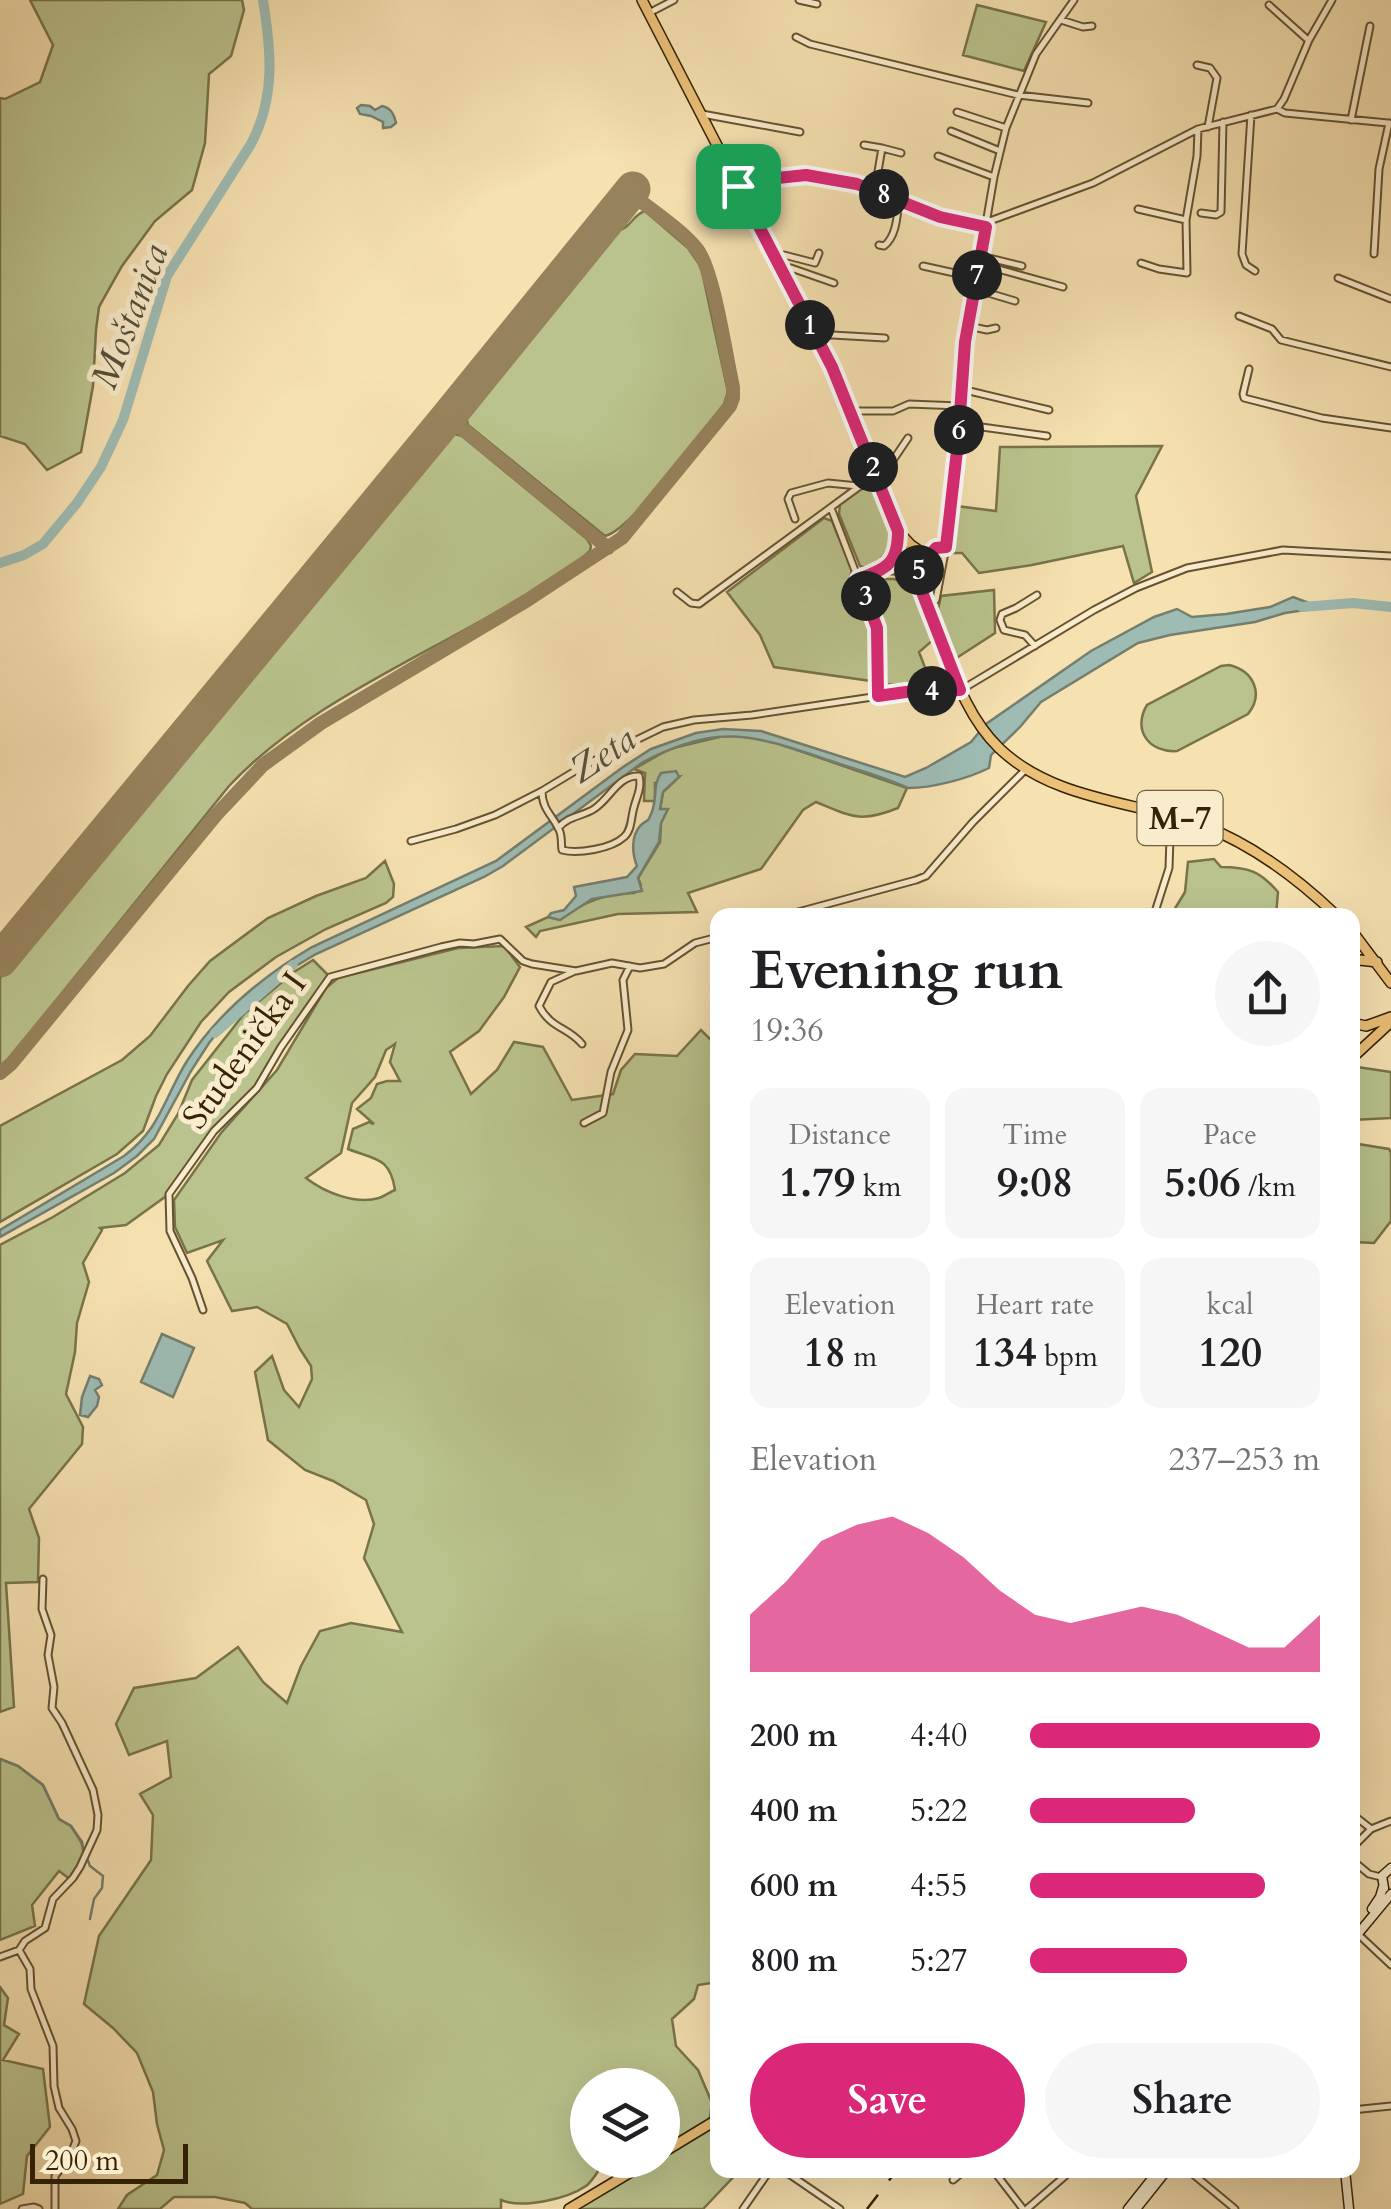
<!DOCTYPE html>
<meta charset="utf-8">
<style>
body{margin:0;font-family:Cardo,serif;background:#f6f6f6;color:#202124;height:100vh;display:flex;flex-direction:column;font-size:38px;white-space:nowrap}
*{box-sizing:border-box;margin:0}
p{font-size:32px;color:#757577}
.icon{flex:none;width:55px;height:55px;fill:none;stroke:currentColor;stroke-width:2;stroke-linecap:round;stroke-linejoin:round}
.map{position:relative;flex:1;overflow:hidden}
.sheet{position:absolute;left:710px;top:908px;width:650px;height:1270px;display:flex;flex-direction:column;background:#fff;border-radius:20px;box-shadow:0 10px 40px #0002}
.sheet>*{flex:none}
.buttons{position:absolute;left:570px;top:2068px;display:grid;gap:20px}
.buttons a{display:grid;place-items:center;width:110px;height:110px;border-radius:50%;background:#fff;box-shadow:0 10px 40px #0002;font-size:50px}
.scale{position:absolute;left:30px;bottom:25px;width:158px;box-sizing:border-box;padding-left:10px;border:5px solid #362306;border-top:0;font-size:28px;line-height:35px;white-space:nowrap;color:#362306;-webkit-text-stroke:8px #f9eccc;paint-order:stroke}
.pin{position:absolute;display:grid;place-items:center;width:85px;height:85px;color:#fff;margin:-42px;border-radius:20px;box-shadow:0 5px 15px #0006}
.km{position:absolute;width:50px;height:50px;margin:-25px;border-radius:50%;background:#222;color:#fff;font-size:28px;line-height:50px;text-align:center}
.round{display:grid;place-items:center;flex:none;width:105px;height:105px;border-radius:52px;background:#f6f6f6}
.head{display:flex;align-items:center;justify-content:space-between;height:170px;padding:0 40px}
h1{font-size:55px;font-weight:700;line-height:75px}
.figures{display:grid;grid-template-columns:repeat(3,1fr);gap:15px;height:170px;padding:10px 40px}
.figures div{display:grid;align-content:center;border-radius:20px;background:#f6f6f6;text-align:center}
.figures b{font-size:42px;font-weight:700}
.figures small{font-size:28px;font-weight:400}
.figures p{font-size:28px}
.chart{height:280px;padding:20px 40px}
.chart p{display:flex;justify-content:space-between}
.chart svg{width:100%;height:180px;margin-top:10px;fill:#db2777;opacity:.7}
.cta{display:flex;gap:20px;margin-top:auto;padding:20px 40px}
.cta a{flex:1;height:115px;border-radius:60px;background:#db2777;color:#fff;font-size:40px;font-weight:700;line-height:115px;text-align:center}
.cta a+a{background:#f6f6f6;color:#202124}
ul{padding:0 40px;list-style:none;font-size:32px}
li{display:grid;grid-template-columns:160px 120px 1fr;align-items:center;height:75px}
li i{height:25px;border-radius:12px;background:#db2777}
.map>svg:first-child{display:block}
.green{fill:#bac38d;stroke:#78734a;stroke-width:2.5;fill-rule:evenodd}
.water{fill:#9ebcb4;stroke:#747f6e;stroke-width:2.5}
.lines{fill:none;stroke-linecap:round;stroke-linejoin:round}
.stream{stroke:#747f6e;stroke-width:2.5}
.river{stroke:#9ebcb4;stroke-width:10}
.taxiway{stroke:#96825c;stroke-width:14}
.runway{stroke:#96825c;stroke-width:35}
.street-casing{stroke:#665231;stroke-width:9}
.secondary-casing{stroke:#362306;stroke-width:11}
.primary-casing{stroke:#362306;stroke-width:12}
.street{stroke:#f9eccc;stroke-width:5}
.secondary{stroke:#f9eccc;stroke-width:8}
.primary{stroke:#ebc078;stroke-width:9}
.rail{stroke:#362306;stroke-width:2.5;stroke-dasharray:18 18;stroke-linecap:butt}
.route-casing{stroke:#fff;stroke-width:20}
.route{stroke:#db2777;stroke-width:12}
.labels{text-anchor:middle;stroke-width:10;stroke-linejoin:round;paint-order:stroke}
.shield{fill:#f9eccc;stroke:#705f41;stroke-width:2.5}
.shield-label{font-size:32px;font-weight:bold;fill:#362306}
.street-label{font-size:35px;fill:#362306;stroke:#f9eccc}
.water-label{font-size:38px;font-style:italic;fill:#55513a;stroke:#f9eccc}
</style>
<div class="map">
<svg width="1391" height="2209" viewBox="0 0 1391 2209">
<rect width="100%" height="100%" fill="#f6e1b1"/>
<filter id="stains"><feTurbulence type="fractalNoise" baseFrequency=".002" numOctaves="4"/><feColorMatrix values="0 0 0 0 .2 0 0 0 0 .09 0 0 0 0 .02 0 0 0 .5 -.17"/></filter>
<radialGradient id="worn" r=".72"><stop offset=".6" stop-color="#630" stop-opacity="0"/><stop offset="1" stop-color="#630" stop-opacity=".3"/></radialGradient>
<path class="green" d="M30,0H242L244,10L231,56L209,74L205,143L192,190L155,221L122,266L99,307L96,330L93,386L81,452L47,470L25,444L0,436V98L5,99L40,82L53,45Z
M977,5L1046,22L1024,71L963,55Z
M645,211L688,248L701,267L728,392L724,404C703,431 632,530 605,536L468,425L466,417L615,232C633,227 632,215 645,211Z
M455,434L462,436L587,539L591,546L590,551C564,575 530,593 500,610C409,663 301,709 229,786L8,1060L0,1066V978L446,438Z
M1162,446L1136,496L1152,572L1134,583L1123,546L1032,565L979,573L962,553H952L956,506L996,511L1000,447Z
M862,487L873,488C886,521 908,548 866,568L860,566L839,514L840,504Z
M824,518L832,521L852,570L850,578L853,589L860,592L874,630L875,649L871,681L774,667L760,635L727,592Z
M883,579H894L910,585L933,640L919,652L933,688L884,684L883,635L869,591L872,584Z
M994,590L995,633L955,659L936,618L941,596Z
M1229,665C1254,671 1264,694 1248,714L1177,751C1149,753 1132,730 1147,705L1221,666Z
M723,736H742L768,740L907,788L898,808C861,823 852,817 816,802L803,810L761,869L688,893L697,912L618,914L540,931L536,937L526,927L548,917L560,920C582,902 605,893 634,893L641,885L638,878L660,842L661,823L667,810H660L663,792L679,777L655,783V801H644L645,773L634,769L669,749Z
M1214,859L1221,867C1248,867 1260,871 1278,892L1276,915H1171L1185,892L1188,862Z
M385,861L394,884L393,897L386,903L326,929L276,957L229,992L201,1022L167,1074L156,1096L143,1131L117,1154L0,1222V1126L122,1060L150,1036L188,986L210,961L268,918L316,896L366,878Z
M504,946L520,967L504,997L479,1031L450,1052L471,1094L497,1070L514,1042L543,1047L572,1100L613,1094L621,1070L635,1054L677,1056L701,1030L718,1047V1982L698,1985L694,1999L672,2019L676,2046L698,2070L712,2103L709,2123L717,2119L718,2170H740L703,2209H569L651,2160H662V2085H588L586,2105L588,2108V2160L605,2161C599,2169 593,2181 586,2186C567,2199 522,2209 501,2200V2209H252L245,2203L215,2197H174L160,2209H118L127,2195L157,2175L164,2150L157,2124L153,2092L137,2053L113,2028L84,2004L99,1936L151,1860L153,1815L140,1794L171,1777L167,1741L129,1755L116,1724L134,1688L196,1678L238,1647L263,1682L287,1703L301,1666L320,1631L351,1623L402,1632L364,1558L374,1524L366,1500L333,1481L305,1470L268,1440L255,1372L272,1356L284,1390L299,1407L312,1379L311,1366L300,1349L287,1324L257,1307L232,1311L207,1261L223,1240L187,1253L175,1227L174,1200L221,1133L277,1070L326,988L338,978L458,948ZM395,1044L390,1062L400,1081H387L377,1084L371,1098L357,1109L374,1124L369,1122L353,1129L348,1149C376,1160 390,1157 395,1190C390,1192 385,1196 379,1198C355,1205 324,1192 306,1178L341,1153L352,1103L375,1077L386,1050Z
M313,960L330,977L256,1088L213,1132L169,1194L126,1225L100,1228L102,1230L83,1263L89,1282L77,1323L75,1352L66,1394L83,1427L82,1444L29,1509L39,1538L38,1582L6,1583L14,1707L0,1712V1245L53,1217L125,1173L159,1145L178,1114L192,1080L244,1014L294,972Z
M1357,1067L1391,1072V1118L1353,1120V1073Z
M1352,1143L1389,1149L1391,1153V1221L1374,1243L1353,1242Z
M0,1759L18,1766L43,1785L59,1819L71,1826L82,1842L84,1858L71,1880L59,1871L32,1905L35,1926L0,1940Z
M0,1987L8,1998L4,2025L19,2034L3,2060L43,2069L50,2127L27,2156L23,2194L0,2204Z"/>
<path class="water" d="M361,105L370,106L375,110L382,106C391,108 394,114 396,123L391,127L383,128V122L371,116L360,114L357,108Z
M1293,597L1309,603L1312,609L1285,613L1255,622L1170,635L1138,643L1041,702L1020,727L991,755L989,768C967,779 932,788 908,788C882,776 854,769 828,760C750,734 720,723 643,762L503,866L484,877L316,954L273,980L230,1017L209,1043L191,1071L154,1139L137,1156L114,1173L0,1237V1230L124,1156C161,1128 164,1098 187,1061C218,1013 263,976 312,947L496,861L623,767L651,749L696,733L723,729L761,731L905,777L926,768L971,742L986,724L1091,651L1154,617L1177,609L1192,617L1226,614L1270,607Z
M676,771L679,777L663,792L660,809H668L661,823L659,842L638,878L642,891L592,899L560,920L548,917L551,913L564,910L576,896L574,887L627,877L637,866C632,854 631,836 640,826C648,818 647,824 651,814C658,799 652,786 661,773Z
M162,1334L194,1348L173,1397L141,1382Z
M90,1376L99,1379L102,1385L95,1390L99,1397L97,1406L88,1417L80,1415L82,1397Z"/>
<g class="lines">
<path class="stream" d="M0,1759L18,1766L43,1785L59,1819L71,1826L81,1842L90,1866L103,1876L102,1888L94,1899L90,1919"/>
<path class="river" d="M0,563L24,555L43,544L77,503L101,467L123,420L167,276L251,144C276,97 271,50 263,0
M1302,607L1353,603L1391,607
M215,1033L293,965"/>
<path class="taxiway" d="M448,417L608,548
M0,1073L11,1064L216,815L263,765L321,723L526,601L622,538L730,406L733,398V387C726,357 714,270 697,249C682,230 650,209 630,193"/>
<path class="runway" d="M0,960L448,417L633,189"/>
<defs>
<path id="street" d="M799,0L817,4
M1269,5L1308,40
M649,13L674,0
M1061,20L1083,27L1092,26
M796,37L810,44L1018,95L1088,103
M1197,65L1210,68L1217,78L1208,127
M1277,109L1285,113L1388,123
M957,112L1006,128
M702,114L800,132
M1251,115L1242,254L1246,265L1255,271
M1351,120L1370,26
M951,131L1000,151
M864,145L882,148
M938,156L994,177
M739,186C761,181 785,174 808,175C856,178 895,203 940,217C955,221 971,224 986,227
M875,189L882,148L901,153
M1138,209L1186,220
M1201,213L1216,215L1221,212L1223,122
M987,222L1093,183L1198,129L1277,109L1284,99L1309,40L1332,0
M879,245L884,246C897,236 897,215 899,200
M1374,254L1379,169L1389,123
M981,256L1022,266
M776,257L784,255L815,263L819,253
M1141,263L1159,269L1187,273L1186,220L1197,156L1198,129
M980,264L1063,287
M923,266L977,278
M782,270L791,268L834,283
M1338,278L1391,299
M975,289L1015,301
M1239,316L1272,329L1281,340L1391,367
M968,326L987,330L996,328
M815,334L885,338
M1249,369L1243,394L1244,398L1322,418L1391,428
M961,389L1049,410
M852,413L858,411H893L909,404L960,406
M960,424L1047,436
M879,481L908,438
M831,508L877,628L879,697
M795,519L788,499L791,493L828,483L858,486
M924,560L936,548L946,547L959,441L964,352L994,177L1006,128L1036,54L1074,0
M859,579L880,571H900
M677,592L691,603L699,604L860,486L870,484
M936,600L946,547
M1035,646L1025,635L1004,630L1000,620L1002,614L1016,608L1037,595
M542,791C542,811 554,816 560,832C562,838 561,844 562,850C578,854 611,849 624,837C632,830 631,817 634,807C637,796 642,787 639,776C618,775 610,799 594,809C581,817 570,815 558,828
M411,841L456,829L495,815L542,791L585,765L663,727L694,720L752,715L906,692L961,690L1094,610L1136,588L1187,568L1283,550L1391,556
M787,915L916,880L926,876L973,822L1026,769
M1154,915L1169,868L1170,838L1177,817
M573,972L551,982L539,1006C551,1029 568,1027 582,1044
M584,1123L603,1113L611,1072L628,1030L623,980L630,966
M203,1310L192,1278L170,1231L169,1194L214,1131L257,1088L281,1047L330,977L441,947L460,943L474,944L500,939L523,961L532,964L576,971L612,963L640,968L664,964L695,943L718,937
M43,1579L42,1609L51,1635L48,1655L54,1687L52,1708L62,1723L93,1790L98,1815L97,1830L80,1867L73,1878L53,1899L45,1928L25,1941L19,1950L30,1969L31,1989L53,2046L54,2086L59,2108L72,2129L76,2141L70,2156L55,2176V2209
M1352,1814L1370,1828
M1352,1848L1371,1829L1391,1821
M1352,1860L1369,1874L1381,1877
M1352,1927L1355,1929
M1358,1934L1391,1965
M0,1957L19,1950
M1352,2110L1391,2106
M783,2170L840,2209
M993,2170L1023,2209
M1188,2170L1235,2209
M953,2180L965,2170
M22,2209L34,2207L39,2209
M743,2209L770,2170
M1027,2209L1072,2170"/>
<path id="secondary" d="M1384,1888L1382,1876L1391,1868
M1372,1909L1380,1897L1383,1887
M1352,1941L1391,1894
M1345,2170L1349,2209
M1128,2209L1159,2170
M1136,2209L1167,2170"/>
<path id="primary" d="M642,0L831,366L898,531L911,545L921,552L923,561L915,571L905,572L896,566L898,531
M908,573C946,627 950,700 999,748C1054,801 1136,801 1204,826C1253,845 1298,879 1336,915
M1352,931L1391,983
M1352,962L1360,960L1377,962
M1352,1023L1366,1026L1391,1017
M1352,1058L1391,1022
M662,2153L718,2119
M569,2209L651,2160"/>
</defs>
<use href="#street" class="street-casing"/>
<use href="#secondary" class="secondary-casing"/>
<use href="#primary" class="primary-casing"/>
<use href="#street" class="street"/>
<use href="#secondary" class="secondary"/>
<use href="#primary" class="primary"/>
<path class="rail" d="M867,2209L897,2170"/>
</g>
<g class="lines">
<defs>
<path id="route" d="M806,175L857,184L940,217L986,227L965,342L958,442L946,547L936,548L918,568L922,592L960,690L906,692L878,696L877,628L859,579C888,568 898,563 898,531L832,367L738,186L768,179Z"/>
</defs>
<use href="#route" class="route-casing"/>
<use href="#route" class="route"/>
</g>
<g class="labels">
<rect class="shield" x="1137.5" y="791" width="85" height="54" rx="8"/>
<g class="shield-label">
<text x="1180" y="829">M-7</text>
</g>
<g class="street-label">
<text transform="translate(244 1050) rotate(-54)" y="12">Studenička I</text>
</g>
<g class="water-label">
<text transform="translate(129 316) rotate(-69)" y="13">Moštanica</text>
<text transform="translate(602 754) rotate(-34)" y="13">Zeta</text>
</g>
</g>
<rect width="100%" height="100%" filter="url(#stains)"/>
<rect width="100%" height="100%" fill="url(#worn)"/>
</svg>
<div class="buttons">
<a><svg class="icon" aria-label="layers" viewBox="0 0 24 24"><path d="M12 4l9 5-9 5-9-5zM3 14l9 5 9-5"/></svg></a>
</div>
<div class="scale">200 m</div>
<div class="pin" style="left:738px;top:186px;background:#1e9e55"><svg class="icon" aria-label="arrive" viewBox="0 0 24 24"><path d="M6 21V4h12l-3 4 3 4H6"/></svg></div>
<b class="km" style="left:810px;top:325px">1</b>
<b class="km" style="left:873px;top:467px">2</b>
<b class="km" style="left:866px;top:596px">3</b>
<b class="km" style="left:932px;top:691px">4</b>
<b class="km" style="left:919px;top:570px">5</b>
<b class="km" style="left:959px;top:430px">6</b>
<b class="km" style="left:977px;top:275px">7</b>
<b class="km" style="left:884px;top:194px">8</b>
<section class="sheet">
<div class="head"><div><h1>Evening run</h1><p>19:36</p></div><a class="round"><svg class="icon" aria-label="share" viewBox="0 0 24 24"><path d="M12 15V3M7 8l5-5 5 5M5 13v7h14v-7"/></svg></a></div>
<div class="figures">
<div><p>Distance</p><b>1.79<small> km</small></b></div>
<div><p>Time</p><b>9:08</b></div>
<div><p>Pace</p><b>5:06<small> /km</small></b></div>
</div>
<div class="figures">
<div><p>Elevation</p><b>18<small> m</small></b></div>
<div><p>Heart rate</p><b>134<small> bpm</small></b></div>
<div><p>kcal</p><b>120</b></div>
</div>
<div class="chart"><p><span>Elevation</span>237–253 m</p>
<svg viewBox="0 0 160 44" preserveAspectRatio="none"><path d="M0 44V30L10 22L20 12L30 8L40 6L50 10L60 16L70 24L80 30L90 32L100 30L110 28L120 30L130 34L140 38L150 38L160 30V44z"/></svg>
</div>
<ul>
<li><b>200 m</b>4:40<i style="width:100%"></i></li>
<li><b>400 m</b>5:22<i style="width:57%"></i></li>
<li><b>600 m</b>4:55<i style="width:81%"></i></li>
<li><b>800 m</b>5:27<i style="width:54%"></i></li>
</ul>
<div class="cta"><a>Save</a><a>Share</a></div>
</section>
</div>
